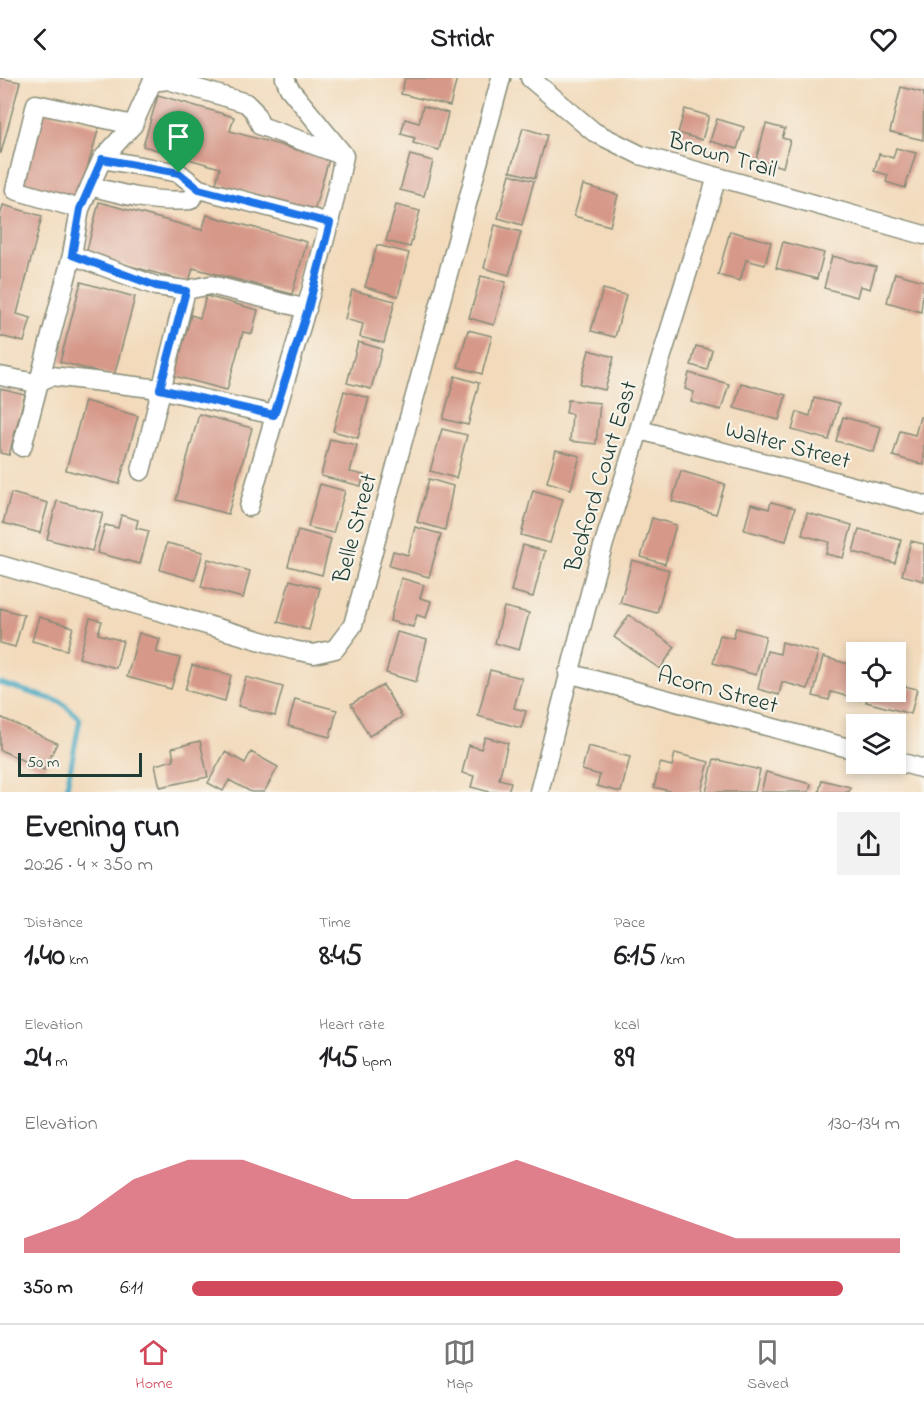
<!DOCTYPE html>
<meta charset="utf-8">
<style>
body{margin:0;font-family:"Indie Flower",sans-serif;background:#f2f2f2;color:#202124;height:100vh;display:flex;flex-direction:column;font-size:22px;white-space:nowrap}
*{box-sizing:border-box;margin:0}
p{font-size:20px;color:#757577}
.icon{flex:none;width:33px;height:33px;fill:none;stroke:currentColor;stroke-width:2;stroke-linecap:round;stroke-linejoin:round}
.map{position:relative;height:714px;overflow:hidden}
.side{display:flex;flex-direction:column;background:#fff;flex:1}
.side>*{flex:none}
.fabs{position:absolute;left:846px;top:564px;display:grid;gap:12px}
.fabs a{display:grid;place-items:center;width:60px;height:60px;border-radius:0px;background:#fff;box-shadow:0 3px 9px #0003;font-size:30px}
.scale{position:absolute;left:18px;bottom:15px;width:124px;box-sizing:border-box;padding-left:6px;border:3px solid #1f3d34;border-top:0;font-size:16px;line-height:21px;white-space:nowrap;color:#1f3d34;-webkit-text-stroke:4px #f7f3e8;paint-order:stroke}
.pin{position:absolute;display:grid;place-items:center;width:51px;height:51px;color:#fff;margin:-62px -26px;border-radius:50% 50% 50% 0;rotate:-45deg;box-shadow:0 0 6px #0007}
.pin .icon{rotate:45deg}
.round{display:grid;place-items:center;flex:none;width:63px;height:63px;border-radius:0px;background:#f2f2f2}
.overview{display:flex;align-items:center;justify-content:space-between;height:102px;padding:0 24px}
h1{font-size:33px;font-weight:700;line-height:45px}
.stats{display:grid;grid-template-columns:repeat(3,1fr);gap:9px;height:102px;padding:6px 24px}
.stats div{display:grid;align-content:center}
.stats b{font-size:30px;font-weight:700}
.stats small{font-size:16px;font-weight:400}
.stats p{font-size:16px}
.chart{height:168px;padding:12px 24px}
.chart p{display:flex;justify-content:space-between}
.chart svg{width:100%;height:108px;margin-top:6px;fill:#d1495b;opacity:.7}
ul{padding:0 24px;list-style:none;font-size:20px}
li{display:grid;grid-template-columns:96px 72px 1fr;align-items:center;height:45px}
li i{height:15px;border-radius:8px;background:#d1495b}
header{display:flex;justify-content:space-between;align-items:center;height:78px;padding:0 24px;background:#fff;font-size:27px;font-weight:700}
.tab-bar{display:flex;justify-content:space-around;align-items:center;height:84px;border-top:2px solid #e0e0e0;background:#fff;font-size:16px;color:#757577}
.tab-bar a{display:grid;justify-items:center;gap:3px}
.tab-bar .selected{color:#d1495b}
.map>svg:first-child{display:block}
.lines{fill:none;stroke-linecap:round;stroke-linejoin:round}
.stream{stroke:#41a7c1;stroke-width:5}
.building{fill:#d59889}
.minor-casing{stroke:#888c78;stroke-width:21}
.minor{stroke:#fff;stroke-width:18}
.route-casing{stroke:#fff;stroke-width:12}
.route{stroke:#1a73e8;stroke-width:8}
.labels{text-anchor:middle;stroke-width:4.5;stroke-linejoin:round;paint-order:stroke}
.street-label{font-size:24px;fill:#1f3d34;stroke:#f7f3e8}
</style>
<header><svg class="icon" aria-label="back" viewBox="0 0 24 24"><path d="M15 5l-7 7 7 7"/></svg>Stridr<svg class="icon" aria-label="heart" viewBox="0 0 24 24"><path d="M12 20l-8-8c-3-5 5-10 8-4 3-6 11-1 8 4z"/></svg></header>
<div class="map">
<svg width="924" height="714" viewBox="0 0 924 714">
<rect width="100%" height="100%" fill="#f7f3e8"/>
<filter id="ink" filterUnits="userSpaceOnUse"><feTurbulence type="fractalNoise" baseFrequency=".0167" numOctaves="2"/><feDisplacementMap in="SourceGraphic" scale="12" xChannelSelector="R" yChannelSelector="G"/><feConvolveMatrix kernelMatrix="1 2 1 2 8 2 1 2 1" color-interpolation-filters="sRGB"/></filter>
<filter id="wash" filterUnits="userSpaceOnUse"><feTurbulence type="fractalNoise" baseFrequency=".008" numOctaves="4" result="noise"/><feDisplacementMap in="SourceGraphic" scale="24" xChannelSelector="R" yChannelSelector="G"/><feGaussianBlur stdDeviation="1.35" result="paint"/><feColorMatrix in="noise" values="0 0 0 0 0 0 0 0 0 0 0 0 0 0 0 0 0 1.4 0 .05"/><feComposite in="paint" operator="in"/></filter>
<g filter="url(#wash)">
<rect width="100%" height="100%" fill="#f2dabb"/>
<g class="lines">
<path class="stream" d="M0,605L61,624L80,641L66,714"/>
</g>
<g id="blocks">
<path class="building" d="M0,0L20,4L1,75H0Z
M405,0H457L450,28L401,16Z
M901,9L924,15L923,62L890,54Z
M158,17L234,39L230,53L329,81L314,133L216,105L220,90L143,68Z
M423,28L448,35L439,72L413,65L415,60L401,56L405,41L419,45Z
M685,31L709,38L702,62L678,55Z
M43,33L99,49L78,123L22,108Z
M717,41L744,49L737,71L710,63Z
M766,46L785,51L782,60L790,62L783,89L756,82Z
M523,50L547,57L535,100L510,93Z
M896,70L916,75L905,110L886,104L888,97L874,93L879,76L893,80Z
M410,77L433,83L424,118L400,112Z
M510,96L534,103L522,147L498,140Z
M583,107L618,117L610,148L574,138Z
M99,124L202,152L207,137L307,164L292,216L193,190L189,204L86,176Z
M3,127L42,138L17,236L31,240L24,264L0,258V139Z
M396,127L420,133L410,169L386,163Z
M495,147L521,154L509,197L484,190Z
M730,153L771,164L765,187L746,182L740,203L718,197Z
M783,164L824,175L817,201L776,190Z
M377,167L409,175L398,218L365,209Z
M832,178L876,189L870,211L860,208L857,219L824,210Z
M895,195L924,203L921,234L887,224Z
M481,198L506,204L494,247L469,240Z
M81,204L135,219L114,298L60,284Z
M603,211L626,217L615,259L591,253Z
M352,212L395,223L384,265L360,259L363,246L345,241Z
M206,218L258,232L252,256L243,254L227,312L174,298L191,237L200,240Z
M468,252L492,258L482,296L458,289Z
M358,264L382,271L371,311L347,305Z
M696,268L712,272L707,292L691,287Z
M589,272L614,279L605,312L580,306Z
M689,295L729,306L721,332L691,324L694,314L685,311Z
M455,298L479,305L468,347L443,341Z
M741,305L786,317L779,342L734,330Z
M0,311L25,317L9,377L0,375Z
M344,313L369,320L358,360L333,353Z
M814,320L839,326L829,362L792,352L797,334L810,338Z
M568,322L600,325L596,366L570,363L572,336L566,335Z
M85,323L138,338L119,406L66,392Z
M199,336L252,350L228,436L176,422Z
M843,339L881,349L874,374L836,363Z
M920,339L924,340V387L893,378L900,353L915,357Z
M442,351L467,357L456,400L430,393Z
M330,361L357,367L350,394L364,397L361,408L321,398Z
M556,372L580,378L571,411L547,404Z
M681,393L725,406L716,436L672,423Z
M429,401L453,408L445,452L417,444Z
M320,406L345,413L333,455L308,449Z
M533,412L563,421L550,465L521,457Z
M11,415L48,425L40,455L3,445Z
M57,423L103,435L92,473L47,461Z
M771,424L795,430L786,463L744,452L751,426L769,431Z
M807,435L852,447L843,480L826,476L829,464L802,457Z
M121,437L138,442L136,450L149,453L140,486L97,475L105,447L118,450Z
M652,440L676,447L665,486L641,479Z
M415,449L441,456L429,499L389,488L393,473L408,477Z
M859,451L901,462L895,485L853,474Z
M298,452L331,461L322,497L288,488Z
M911,463L924,466V503L902,497Z
M167,465L203,474L195,502L160,492Z
M523,467L545,473L533,519L511,513Z
M208,481L250,493L243,520L201,509Z
M632,482L669,492L657,535L620,525Z
M401,500L424,507L420,520L431,523L426,540L417,537L413,549L390,543Z
M290,502L320,510L309,552L278,544Z
M504,529L529,535L519,572L495,565Z
M0,530L24,537L15,569L0,565Z
M629,537L675,569L660,591L614,559Z
M39,539L73,549L67,572L32,563Z
M90,540L102,543L98,556L123,563L116,590L79,580Z
M736,550L766,558L756,597L713,585L720,557L733,560Z
M397,554L427,562L416,604L386,595Z
M139,555L160,561L156,574L180,580L171,611L127,599Z
M782,564L818,574L808,611L782,604L779,617L758,611L767,573L780,576Z
M823,579L856,588V614H863L861,622L831,614L829,622L813,618Z
M192,587L231,597L225,623L185,612Z
M490,592L522,600L514,630L526,633L521,650L478,638Z
M246,599L283,609L275,638L238,628Z
M896,606L917,611L911,636L866,624L869,614H896Z
M383,607L402,639L369,658L351,626Z
M295,621L337,632L330,659L288,648Z
M0,639L57,665L44,692L0,672Z
M485,659L508,665L499,701L511,704L508,714H490L471,709L474,698L462,695L469,667L481,671Z
M200,663L208,699L160,709L155,687L174,682L172,670Z
M588,668L630,679L621,714L597,708L600,697L582,692Z
M225,674L245,685L251,674L278,689L264,714H251L229,702L223,713L208,705Z
M675,675L709,684L701,714H673L654,709L660,685L672,688Z
M714,681L760,692L755,714H706Z
M766,694L811,706L809,714H761Z
M822,702L850,709L849,714H819Z"/>
</g>
</g>
<g filter="url(#ink)">
<use href="#blocks" fill-opacity="0" stroke="#888c78" stroke-width="1.5"/>
<g class="lines">
<defs>
<path id="minor" d="M285,0L289,10L343,76
M530,0L594,54L640,77L924,157
M102,81L179,95L199,111L330,145
M90,108C124,117 155,125 190,122L199,111
M80,131L15,112L36,26L133,47
M72,177L156,208L186,212L211,207L307,231
M0,298L36,305L52,298L160,311L274,337
M640,352L924,427
M22,369L72,177L80,131L102,81L133,47L152,4L168,2L246,25L254,33L261,48L344,78
M141,393L186,212
M249,429C281,311 320,197 344,78
M0,487L293,572L314,576L335,571L353,547L501,0
M568,595L856,672
M896,683L924,691
M539,714L597,488L717,99"/>
</defs>
<use href="#minor" class="minor-casing"/>
<use href="#minor" class="minor"/>
</g>
</g>
<g class="lines" filter="url(#ink)">
<defs>
<path id="route" d="M102,81L179,95L199,111L330,145L308,231L274,337L160,311L186,213L156,208L72,177L80,131Z"/>
</defs>
<use href="#route" class="route-casing"/>
<use href="#route" class="route"/>
</g>
<g class="labels">
<g class="street-label">
<text transform="translate(723 76) rotate(16)" y="8">Brown Trail</text>
<text transform="translate(788 366) rotate(15)" y="8">Walter Street</text>
<text transform="translate(600 398) rotate(-73)" y="8">Bedford Court East</text>
<text transform="translate(354 450) rotate(-75)" y="8">Belle Street</text>
<text transform="translate(718 611) rotate(15)" y="8">Acorn Street</text>
</g>
</g>
</svg>
<div class="fabs">
<a><svg class="icon" aria-label="locate" viewBox="0 0 24 24"><circle cx="12" cy="12" r="6"/><path d="M12 2v4M12 18v4M2 12h4M18 12h4"/></svg></a>
<a><svg class="icon" aria-label="layers" viewBox="0 0 24 24"><path d="M12 4l9 5-9 5-9-5zM3 14l9 5 9-5"/></svg></a>
</div>
<div class="scale">50 m</div>
<div class="pin" style="left:179px;top:95px;background:#1e9e55"><svg class="icon" aria-label="arrive" viewBox="0 0 24 24"><path d="M6 21V4h12l-3 4 3 4H6"/></svg></div>
</div>
<section class="side">
<div class="overview"><div><h1>Evening run</h1><p>20:26 · 4 × 350 m</p></div><a class="round"><svg class="icon" aria-label="share" viewBox="0 0 24 24"><path d="M12 15V3M7 8l5-5 5 5M5 13v7h14v-7"/></svg></a></div>
<div class="stats">
<div><p>Distance</p><b>1.40<small> km</small></b></div>
<div><p>Time</p><b>8:45</b></div>
<div><p>Pace</p><b>6:15<small> /km</small></b></div>
</div>
<div class="stats">
<div><p>Elevation</p><b>24<small> m</small></b></div>
<div><p>Heart rate</p><b>145<small> bpm</small></b></div>
<div><p>kcal</p><b>89</b></div>
</div>
<div class="chart"><p><span>Elevation</span>130–134 m</p>
<svg viewBox="0 0 160 44" preserveAspectRatio="none"><path d="M0 44V38L10 30L20 14L30 6L40 6L50 14L60 22L70 22L80 14L90 6L100 14L110 22L120 30L130 38L140 38L150 38L160 38V44z"/></svg>
</div>
<ul>
<li><b>350 m</b>6:11<i style="width:92%"></i></li>
</ul>
</section>
<nav class="tab-bar">
<a class="selected"><svg class="icon" aria-label="home" viewBox="0 0 24 24"><path d="M3 11l9-7 9 7M6 9v11h12V9"/></svg>Home</a>
<a><svg class="icon" aria-label="map" viewBox="0 0 24 24"><path d="M3 6l6-2 6 2 6-2v14l-6 2-6-2-6 2zM9 4v14M15 6v14"/></svg>Map</a>
<a><svg class="icon" aria-label="saved" viewBox="0 0 24 24"><path d="M7 4h10v16l-5-4-5 4z"/></svg>Saved</a>
</nav>
